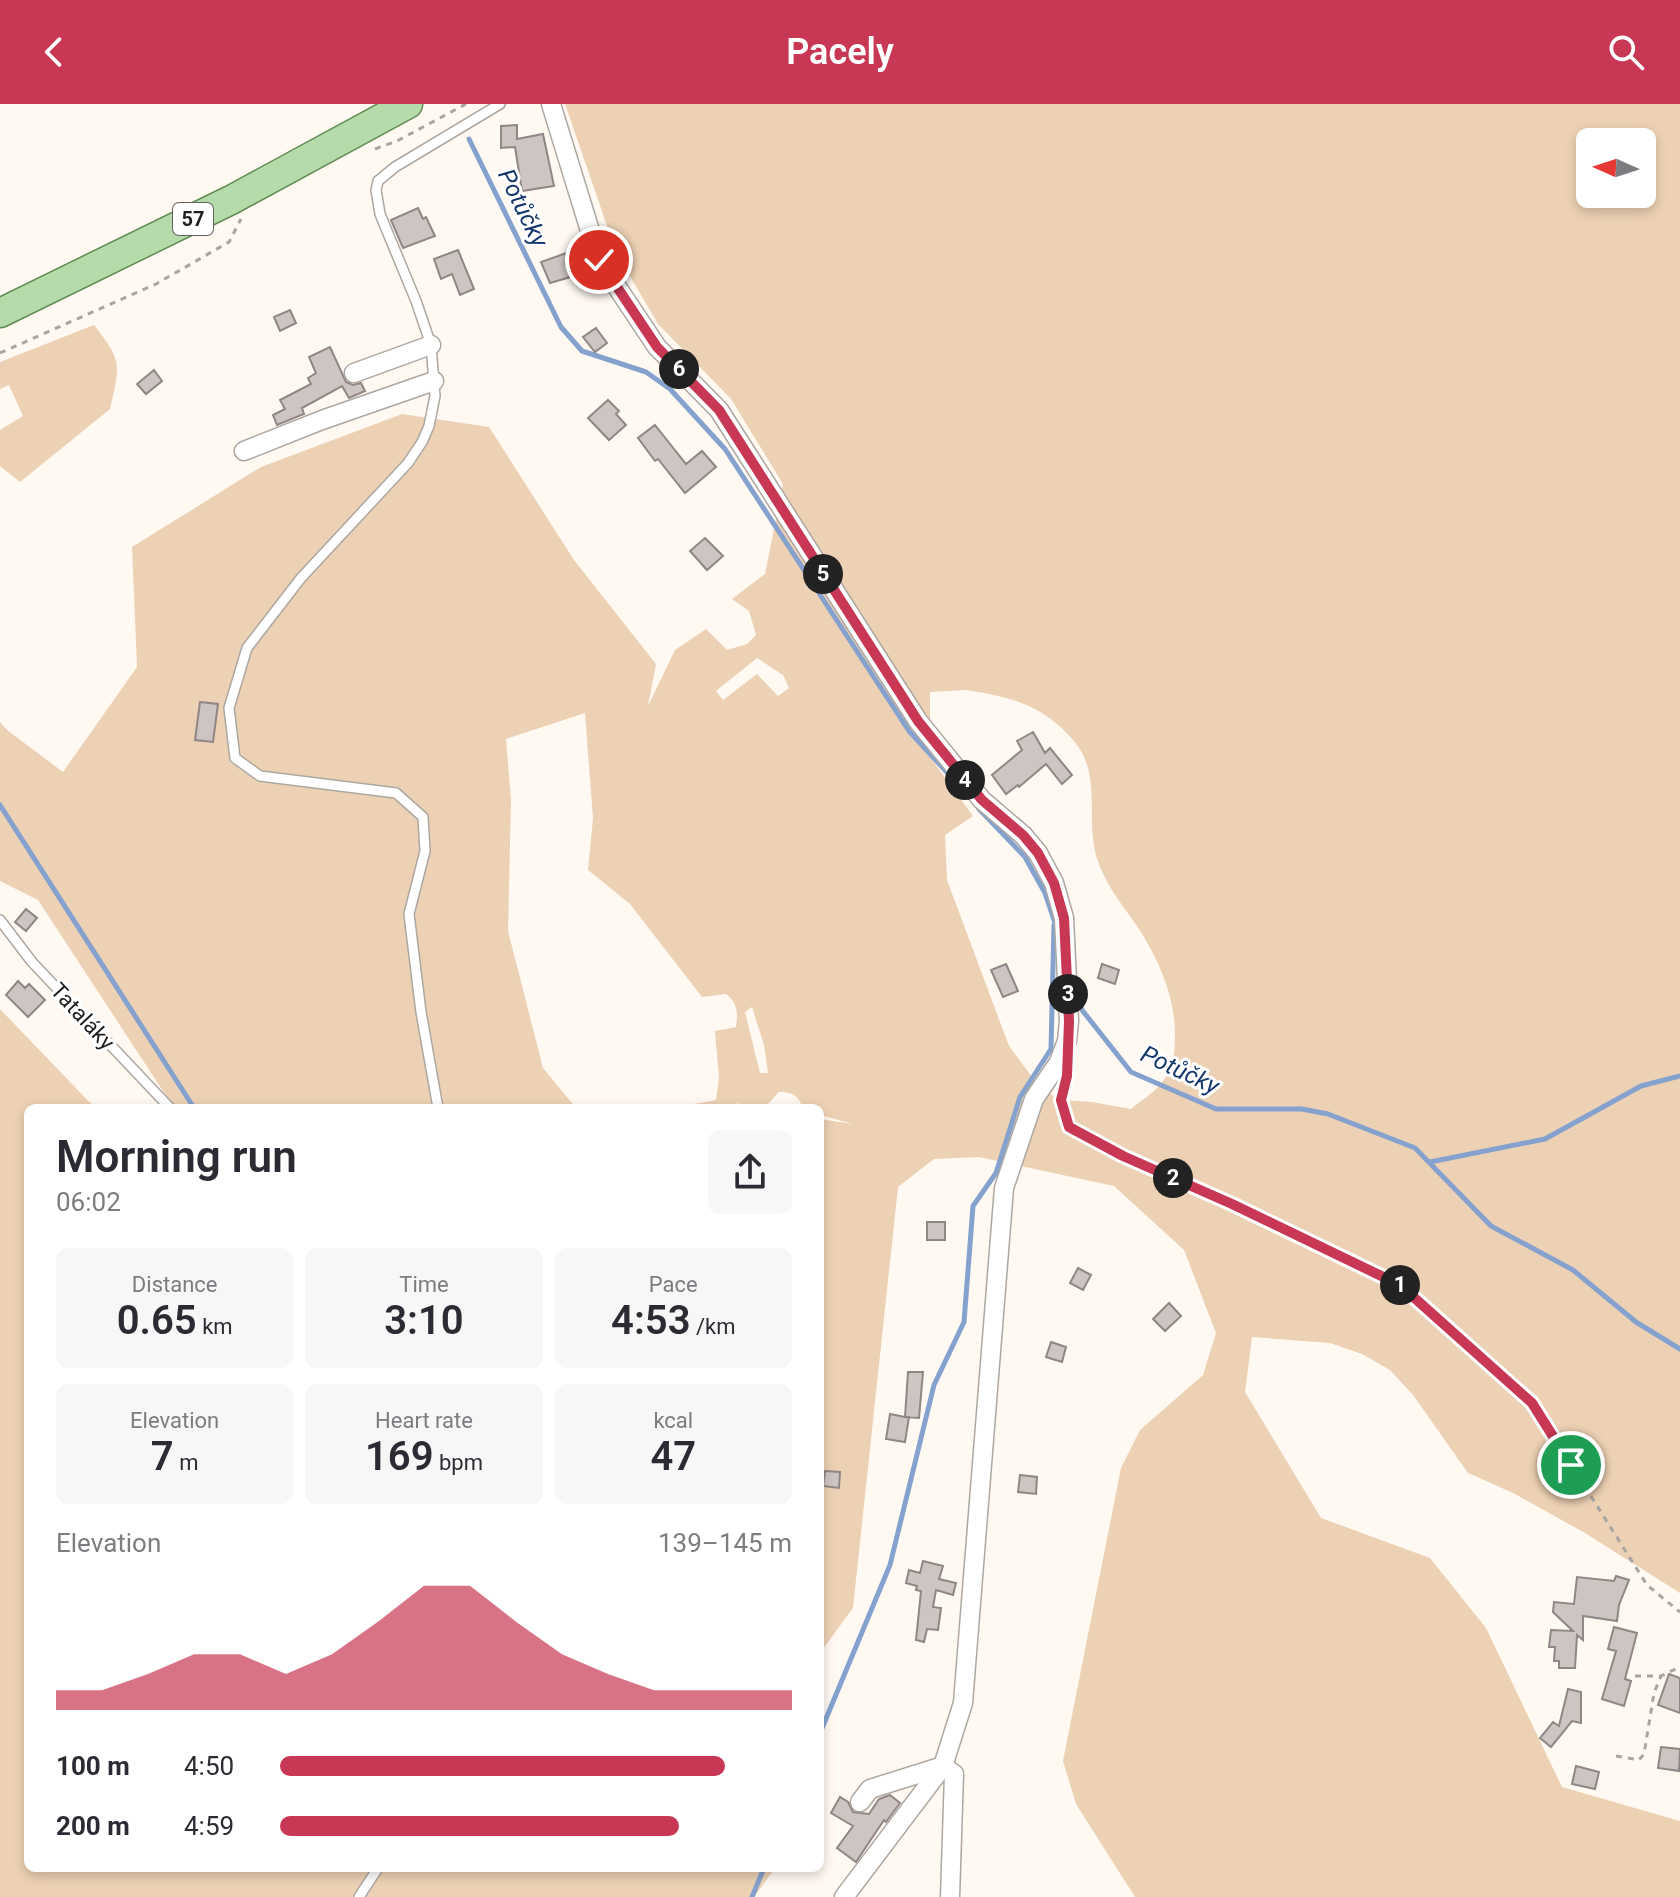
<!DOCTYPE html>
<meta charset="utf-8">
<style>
body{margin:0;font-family:Roboto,sans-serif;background:#f7f7f7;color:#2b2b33;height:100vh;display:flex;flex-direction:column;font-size:30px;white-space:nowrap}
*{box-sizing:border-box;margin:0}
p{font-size:26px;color:#7c7c81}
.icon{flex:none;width:44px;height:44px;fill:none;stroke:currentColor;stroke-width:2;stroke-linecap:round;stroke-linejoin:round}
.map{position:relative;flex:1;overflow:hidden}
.details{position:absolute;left:24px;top:1000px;width:800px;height:768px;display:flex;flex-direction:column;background:#fff;border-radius:12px;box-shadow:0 4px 12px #0003}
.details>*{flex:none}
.needle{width:52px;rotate:273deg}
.controls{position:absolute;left:1576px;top:24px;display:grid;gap:16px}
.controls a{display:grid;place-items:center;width:80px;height:80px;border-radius:12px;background:#fff;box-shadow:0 4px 12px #0003;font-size:40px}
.pin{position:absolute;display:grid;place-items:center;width:68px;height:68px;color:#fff;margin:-34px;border:4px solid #fff;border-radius:50%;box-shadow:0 2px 8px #0007}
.km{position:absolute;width:40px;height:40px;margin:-20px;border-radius:50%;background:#222;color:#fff;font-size:22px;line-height:40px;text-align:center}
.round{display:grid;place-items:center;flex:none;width:84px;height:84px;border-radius:12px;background:#f7f7f7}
.overview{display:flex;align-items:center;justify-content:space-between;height:136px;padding:0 32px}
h1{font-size:44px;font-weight:600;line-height:60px}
.figures{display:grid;grid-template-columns:repeat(3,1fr);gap:12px;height:136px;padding:8px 32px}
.figures div{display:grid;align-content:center;border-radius:12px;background:#f7f7f7;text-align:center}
.figures b{font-size:40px;font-weight:600}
.figures small{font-size:22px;font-weight:400}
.figures p{font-size:22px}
.chart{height:224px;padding:16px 32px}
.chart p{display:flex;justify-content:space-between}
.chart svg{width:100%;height:144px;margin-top:8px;fill:#c83854;opacity:.7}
ul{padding:0 32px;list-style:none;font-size:26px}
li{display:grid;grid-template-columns:128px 96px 1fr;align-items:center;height:60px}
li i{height:20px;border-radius:10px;background:#c83854}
header{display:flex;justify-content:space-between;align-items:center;height:104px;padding:0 32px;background:#c83854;color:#fff;font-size:36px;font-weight:600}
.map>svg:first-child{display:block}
.green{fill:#edd1b4;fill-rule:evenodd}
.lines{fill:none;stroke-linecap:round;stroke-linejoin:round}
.stream{stroke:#85a2ce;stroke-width:5}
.building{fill:#cec5c3;stroke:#8f8685;stroke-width:2}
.service-casing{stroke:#ada7a1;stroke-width:12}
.minor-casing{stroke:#ada7a1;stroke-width:21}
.primary-casing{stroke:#618a54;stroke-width:31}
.path{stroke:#a9a5a0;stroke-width:3;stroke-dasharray:6 6;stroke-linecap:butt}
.service{stroke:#fff;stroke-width:9}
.minor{stroke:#fff;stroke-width:18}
.primary{stroke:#b5dbaa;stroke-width:28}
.route-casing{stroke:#fff;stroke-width:16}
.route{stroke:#c83854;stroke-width:10}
.labels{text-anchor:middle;stroke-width:6;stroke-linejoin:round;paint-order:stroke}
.shield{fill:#fff;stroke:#646261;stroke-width:2}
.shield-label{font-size:20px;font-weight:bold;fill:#211f1d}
.street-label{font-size:22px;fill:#211f1d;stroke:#fff}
.water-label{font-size:24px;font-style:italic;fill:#13376d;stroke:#fff}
</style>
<header><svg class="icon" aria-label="back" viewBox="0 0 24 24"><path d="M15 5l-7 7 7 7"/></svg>Pacely<svg class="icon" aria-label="search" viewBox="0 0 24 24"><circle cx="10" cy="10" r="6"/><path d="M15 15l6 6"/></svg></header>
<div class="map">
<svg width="1680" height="1793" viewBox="0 0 1680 1793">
<rect width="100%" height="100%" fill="#fff9f2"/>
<path class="green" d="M565,0H1680V1489L1585,1429L1513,1389L1468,1369L1413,1291L1390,1266L1362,1250L1330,1239L1252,1233L1245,1288L1321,1414L1430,1454L1486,1524L1562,1683L1680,1717V1793H1135L1076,1700L1063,1657L1121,1364L1140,1326L1203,1271L1216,1229L1184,1146L1114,1082L979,1053L934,1055L898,1083L853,1504L820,1549V1015L853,1020L820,1011V1004H803C798,991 792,988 779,988L766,1002L732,999L759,1004H672L716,996L719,974L715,927L736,923C738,908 738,900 726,890L702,893L630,800L588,766L593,714L585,609L506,635L511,696L508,827L543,964L576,1004H174L38,796L0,777V618L7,626L63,668L137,563L132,443L261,363L402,310L489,323L574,456L656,560L648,602L675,546L706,525L727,546L747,540L756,531L749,507L732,495L765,470L783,380L731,295L658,220L616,148ZM1590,38H1642V90H1590ZM757,554L783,571L789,584L778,592L757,570L723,596L716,587ZM966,586C1011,593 1043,601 1074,637C1104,672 1083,720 1099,760C1108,784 1123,802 1137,822C1158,854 1175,892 1175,930C1175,949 1173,967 1160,981C1152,990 1140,997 1131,1005L1092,998L1061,996L1041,985L1009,942L947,776L945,731L973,712L930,653V588ZM752,903L764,941L768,969H760L745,908Z
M94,221C123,258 120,260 110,305L20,378L0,362V326L23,312L9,281L0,285V258Z
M0,905L95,1004H28V1764H775L754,1793H0Z"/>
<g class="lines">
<path class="stream" d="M469,35L561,223L582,247L646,268L670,285L725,345L909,627L965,688
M0,701L194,1004
M979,705L1025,753L1045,789L1057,825
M1076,885L1082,906L1131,968L1216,1005H1302L1328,1010L1415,1044L1491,1122L1573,1166L1636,1218L1680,1245
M1430,1058L1545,1035L1641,982L1680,972
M820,1629L890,1461L934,1281L964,1218L973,1102L996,1069L1020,993L1051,945L1054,821
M752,1793L764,1764"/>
</g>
<path class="building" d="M517,21V35L543,30L554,82L522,87L515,43L501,44V22Z
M418,104L423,115L426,113L435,132L403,144L391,116Z
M458,146L474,185L460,191L452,170L441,175L434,155Z
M575,146L584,169L550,179L541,158Z
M290,206L296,219L280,227L274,213Z
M596,224L607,239L595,248L583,233Z
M330,243L346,278L353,281L361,279L365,287L349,294L342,282L302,304L304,310L277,321L273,311L285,305L280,296L311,280L308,274L316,269L309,253Z
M154,266L162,277L146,290L137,280Z
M608,296L619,307L616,310L626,321L609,336L588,314Z
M655,321L686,360L702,347L716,363L685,389L658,355L655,357L638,334Z
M705,434L723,452L707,466L690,447Z
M200,598L218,600L213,638L195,636Z
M1033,628L1045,649L1050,644L1072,671L1062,680L1046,660L1019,683L1018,681L1006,690L992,671L1022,646L1017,637Z
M26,805L37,814L26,827L15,818Z
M1006,860L1018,887L1003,893L991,866Z
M1102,860L1119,866L1115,880L1098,874Z
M18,877L25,884L29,880L45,896L28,913L6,891Z
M927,1118H945V1136H927Z
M1078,1164L1091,1171L1083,1186L1070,1179Z
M1169,1199L1181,1212L1165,1227L1153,1215Z
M1051,1238L1066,1243L1062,1258L1046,1253Z
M908,1268H923L919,1314L906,1313H909L905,1338L886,1335L890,1310L905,1313Z
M825,1367L840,1368L839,1384L823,1382Z
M1020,1371L1037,1373L1036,1390L1018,1388Z
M923,1457L943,1462L939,1475L956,1479L953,1491L936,1486L933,1503L941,1504L938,1526L927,1525L924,1538L916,1536L921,1487L916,1486L917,1482L906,1479L909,1466L920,1469Z
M1616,1472L1629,1476L1619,1501L1617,1517L1583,1512V1536L1577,1531L1575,1564H1559V1557H1554L1555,1543H1549L1551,1526L1573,1527L1553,1508L1554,1498L1574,1500L1577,1473L1614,1477Z
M1614,1523L1637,1529L1625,1575L1631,1577L1624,1602L1602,1595L1616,1547L1608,1545Z
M1669,1570L1680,1574V1609L1658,1601Z
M1568,1585L1581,1588V1619L1572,1617L1551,1643L1540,1634L1553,1618L1559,1622Z
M1661,1643L1680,1645L1679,1667L1658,1664Z
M1576,1662L1599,1668L1595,1685L1572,1680Z
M890,1691L900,1699L886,1718L884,1716L856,1758L837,1744L853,1722L831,1709L840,1693L848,1698L853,1708L869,1710L879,1695Z"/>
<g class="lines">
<defs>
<path id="service" d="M0,816L32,858L170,1004
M438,1004L421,908L409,810L425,747L423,713L396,689L260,672L235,654L229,604L247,544L301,474L408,359L422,338L429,322L435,292L431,241L416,197L380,110L376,86L378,77L395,63L500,0
M359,1793L378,1764"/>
<path id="minor" d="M551,0L599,156L657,243L719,306L918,617L982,696L1023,731L1038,749L1054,779L1064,814L1069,917L1067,937L1059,958L1034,995L1004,1084L963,1599L943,1662L844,1793
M354,269L431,241
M244,347L322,316L434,277
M860,1698L870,1685L943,1662L954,1670L950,1793"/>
<path id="primary" d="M0,209L231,96L408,0"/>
</defs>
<use href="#service" class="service-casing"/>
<use href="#minor" class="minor-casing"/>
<use href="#primary" class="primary-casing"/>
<path class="path" d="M375,45L397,37L466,0
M0,249L156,180L229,138L241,115
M1065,983L1061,996L1069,1023L1123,1052L1232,1100L1400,1181L1532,1299L1647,1481L1680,1508
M1635,1572H1661L1680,1563
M1616,1652L1639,1656L1644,1650L1654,1589L1661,1572"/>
<use href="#service" class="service"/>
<use href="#minor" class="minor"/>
<use href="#primary" class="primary"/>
</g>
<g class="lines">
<defs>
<path id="route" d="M599,156L657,243L719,306L918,617L982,696L1023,731L1038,749L1054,779L1064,814L1069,917L1067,972L1061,996L1069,1023L1123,1052L1232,1100L1400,1181L1532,1299L1571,1361"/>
</defs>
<use href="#route" class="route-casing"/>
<use href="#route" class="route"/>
</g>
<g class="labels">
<rect class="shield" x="173" y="99" width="40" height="32" rx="6"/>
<g class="shield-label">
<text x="193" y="122">57</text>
</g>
<g class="street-label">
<text transform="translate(83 912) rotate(47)" y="8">Tataláky</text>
</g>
<g class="water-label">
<text transform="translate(523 104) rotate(64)" y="8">Potůčky</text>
<text transform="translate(1180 966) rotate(25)" y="8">Potůčky</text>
</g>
</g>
</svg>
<div class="controls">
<a><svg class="needle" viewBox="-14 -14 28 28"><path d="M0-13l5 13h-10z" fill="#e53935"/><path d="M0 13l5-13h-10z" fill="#7c7c81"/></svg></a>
</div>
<div class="pin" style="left:1571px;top:1361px;background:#1e9e55"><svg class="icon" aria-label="arrive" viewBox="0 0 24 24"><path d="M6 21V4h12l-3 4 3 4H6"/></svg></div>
<div class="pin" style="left:599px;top:156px;background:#d93025"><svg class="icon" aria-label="check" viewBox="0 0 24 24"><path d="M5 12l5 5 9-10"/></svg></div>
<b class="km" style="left:1400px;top:1181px">1</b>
<b class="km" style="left:1173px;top:1074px">2</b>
<b class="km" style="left:1068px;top:890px">3</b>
<b class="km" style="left:965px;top:676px">4</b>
<b class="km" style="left:823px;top:470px">5</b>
<b class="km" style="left:679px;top:265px">6</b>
<section class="details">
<div class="overview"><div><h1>Morning run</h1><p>06:02</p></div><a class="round"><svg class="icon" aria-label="share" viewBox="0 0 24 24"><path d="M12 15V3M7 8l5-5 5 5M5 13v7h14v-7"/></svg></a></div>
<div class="figures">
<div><p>Distance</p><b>0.65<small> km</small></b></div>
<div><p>Time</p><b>3:10</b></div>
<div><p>Pace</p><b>4:53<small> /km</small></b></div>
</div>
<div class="figures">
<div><p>Elevation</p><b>7<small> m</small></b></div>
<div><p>Heart rate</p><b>169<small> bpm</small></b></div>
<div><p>kcal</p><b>47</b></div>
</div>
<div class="chart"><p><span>Elevation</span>139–145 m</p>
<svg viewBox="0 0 160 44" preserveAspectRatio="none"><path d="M0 44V38L10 38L20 33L30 27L40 27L50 33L60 27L70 17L80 6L90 6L100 17L110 27L120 33L130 38L140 38L150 38L160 38V44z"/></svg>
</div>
<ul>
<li><b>100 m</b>4:50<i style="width:87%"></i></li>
<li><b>200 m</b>4:59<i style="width:78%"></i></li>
</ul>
</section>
</div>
